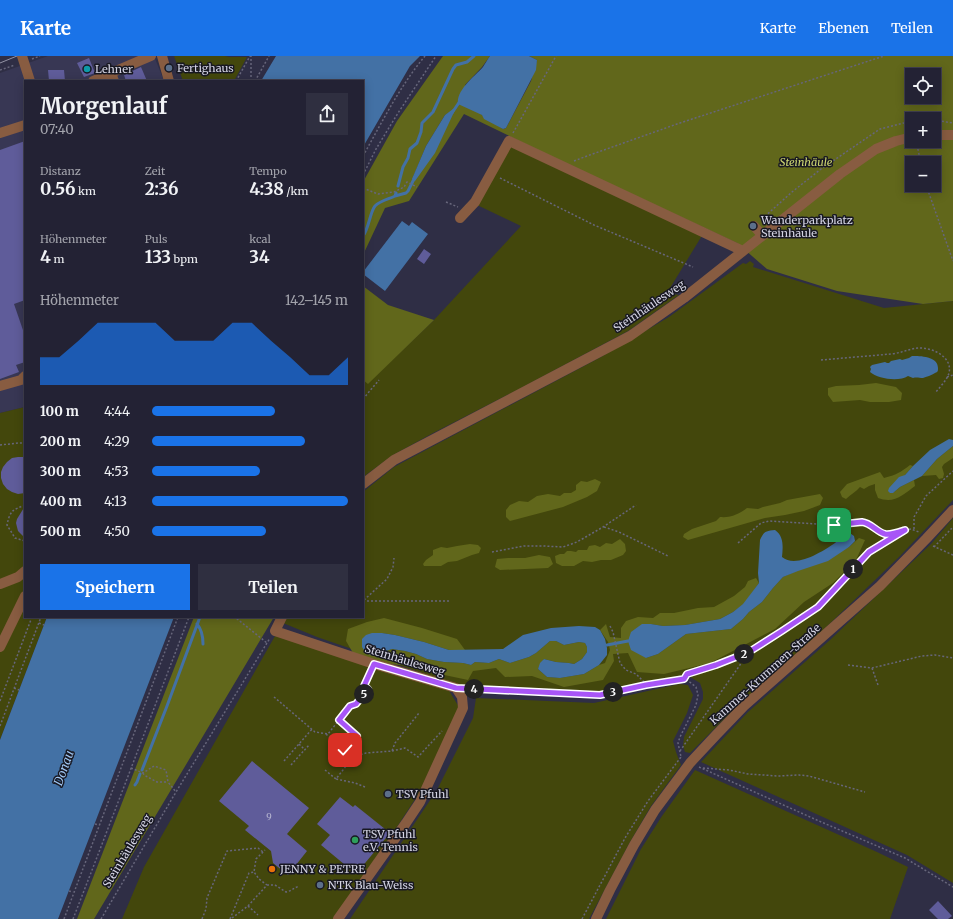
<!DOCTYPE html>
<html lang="de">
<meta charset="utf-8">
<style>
body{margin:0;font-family:Merriweather,serif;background:#2f2f40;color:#f1f3f6;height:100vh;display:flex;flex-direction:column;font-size:15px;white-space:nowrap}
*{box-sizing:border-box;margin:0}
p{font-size:13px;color:#a3a4ac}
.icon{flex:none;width:22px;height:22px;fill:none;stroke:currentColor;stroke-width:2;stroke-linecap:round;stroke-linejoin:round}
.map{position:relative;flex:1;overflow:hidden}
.sheet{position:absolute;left:24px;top:24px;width:340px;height:538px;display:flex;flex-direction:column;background:#232234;border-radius:0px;box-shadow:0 2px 10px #0003,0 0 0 1px #403f4f}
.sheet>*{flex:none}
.controls{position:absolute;left:905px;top:12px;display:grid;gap:8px}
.controls a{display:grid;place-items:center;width:36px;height:36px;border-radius:0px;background:#232234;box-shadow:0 2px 10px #0003,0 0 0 1px #403f4f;font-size:20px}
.pin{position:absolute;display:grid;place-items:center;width:34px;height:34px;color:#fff;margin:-17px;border-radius:8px;box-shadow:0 2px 6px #0006}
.km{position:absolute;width:20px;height:20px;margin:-10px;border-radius:50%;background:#222;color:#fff;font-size:11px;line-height:20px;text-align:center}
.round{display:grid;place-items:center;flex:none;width:42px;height:42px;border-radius:0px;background:#2f2f40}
.summary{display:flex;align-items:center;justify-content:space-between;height:68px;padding:0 16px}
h1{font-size:22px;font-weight:700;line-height:30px}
.figures{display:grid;grid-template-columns:repeat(3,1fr);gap:6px;height:68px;padding:4px 16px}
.figures div{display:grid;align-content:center}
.figures b{font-size:17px;font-weight:700}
.figures small{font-size:11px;font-weight:400}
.figures p{font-size:11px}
.chart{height:112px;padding:8px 16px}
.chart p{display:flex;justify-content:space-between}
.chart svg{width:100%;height:72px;margin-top:4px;fill:#1a73e8;opacity:.7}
.primary-button{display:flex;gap:8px;margin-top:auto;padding:8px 16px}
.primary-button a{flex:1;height:46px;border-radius:0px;background:#1a73e8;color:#fff;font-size:16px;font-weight:700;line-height:46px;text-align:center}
.primary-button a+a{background:#2f2f40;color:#f1f3f6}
ul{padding:0 16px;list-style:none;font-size:13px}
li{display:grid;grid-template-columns:64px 48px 1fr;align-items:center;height:30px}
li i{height:10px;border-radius:5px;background:#1a73e8}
header{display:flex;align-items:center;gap:24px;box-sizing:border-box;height:56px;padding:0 20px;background:#1a73e8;color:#fff}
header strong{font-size:19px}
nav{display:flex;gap:22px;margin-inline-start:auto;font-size:14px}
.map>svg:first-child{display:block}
.built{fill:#383754}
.green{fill:#43470c}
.forest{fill:#61671b;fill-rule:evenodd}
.water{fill:#4371a5}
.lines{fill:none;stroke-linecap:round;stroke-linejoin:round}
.stream{stroke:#4371a5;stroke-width:3}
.building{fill:#5f5c9a}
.path{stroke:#67667b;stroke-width:1.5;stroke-dasharray:2 2;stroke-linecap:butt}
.minor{stroke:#885c41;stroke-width:10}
.tram{stroke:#9393a5;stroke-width:1}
.route-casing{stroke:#fff;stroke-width:8}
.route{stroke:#a855f7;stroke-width:5}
.service-dot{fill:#5c6f8a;stroke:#181822;stroke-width:1.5}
.culture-dot{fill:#0f9aa8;stroke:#181822;stroke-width:1.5}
.leisure-dot{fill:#2e9e5b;stroke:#181822;stroke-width:1.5}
.food-dot{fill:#e8710a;stroke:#181822;stroke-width:1.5}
.labels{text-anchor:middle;stroke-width:3;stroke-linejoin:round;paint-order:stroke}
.number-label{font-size:9px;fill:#b7b6d1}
.poi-label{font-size:11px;fill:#d4d4e3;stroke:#181822;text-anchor:start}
.park-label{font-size:11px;font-style:italic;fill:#ced771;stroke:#181822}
.street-label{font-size:11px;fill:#d4d4e3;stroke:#181822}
.water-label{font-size:12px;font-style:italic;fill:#a0c7f4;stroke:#181822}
</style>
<header>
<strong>Karte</strong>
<nav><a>Karte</a><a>Ebenen</a><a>Teilen</a></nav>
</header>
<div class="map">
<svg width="953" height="863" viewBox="0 0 953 863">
<rect width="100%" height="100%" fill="#2f2e45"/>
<path class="built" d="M48,0H154L164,25H25V351L0,357V17Z"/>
<path class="green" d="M174,0H225L229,1H247L234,25H183Z
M511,88L703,178L667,237L679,239L628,275L519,333L433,377L393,399L363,421V324L368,327L434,264L521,170L477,149Z
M750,205L754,208L753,211L884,252L953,245V444L900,500L820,577L738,649L690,697L685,696L683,690L684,681L703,643V636L700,627L687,619L594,637L471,631L451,627L317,581L283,567L287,561H363V436L394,411L601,301L669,261L743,207L746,208Z
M25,351V561H47L0,684V357Z
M953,462V827L907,799L701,706L748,656L830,584L931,488Z
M275,580L448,633L459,651L419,737L361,826L335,863H122L144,811Z
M679,628L688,629L693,639L687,657L673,685L676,696L681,709L651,750L630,786L589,863H350L437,734L473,662L476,642L594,647Z
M695,714L877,796L908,811L890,863H606L641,793L662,760Z"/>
<path class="forest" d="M443,0H490L482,11L465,29L482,59L503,73L506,72L531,25L537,4L529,0H953V245L923,248L837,235L767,213L737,187L571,110L464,58L409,145L385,152L363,199V126L397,65ZM912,19H934V41H912ZM454,54L414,125L412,124L426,90L445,59ZM912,63H934V85H912ZM912,107H934V129H912Z
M363,230L388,249L434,264L368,328L363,324Z
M876,327L896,331L902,337L901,344L889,346H870L860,344L833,346L828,339V332L836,330L859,329Z
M953,390V402L944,408L942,411L944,418L943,422L939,423L936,419L922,420L937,403Z
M910,409L913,410L905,419L893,437L900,431L914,424L915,430C907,436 898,444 888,444C885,444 881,443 878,442L875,434V428L869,430L864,433L860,431C856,436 851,438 846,443L842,441L840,436L847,428L880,416L884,422C896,419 901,416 910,409Z
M595,423L601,426L597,435L587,441L563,451L510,465L506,461V454L510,449L519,445L528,446L537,440L548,438L560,440L564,437H571L576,434V429L581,425L587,426Z
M820,438L823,442L820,449L804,455L785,459L765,462L688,484L683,481L684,478L692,473L716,465L720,461C731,462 739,458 747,452L758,453L763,451L780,447L787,444Z
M859,482L865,484L856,504L833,527L804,546L775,573L710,607L664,618L637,616L628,597L613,598L614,605L603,624L564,631L532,620L505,621L496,612L473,615L468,624L435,617L404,609L383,608L353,597L346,585L348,573L367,566L384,562L422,572L457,583L465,594H449L424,586L395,579L382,577H372L378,600L386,595L392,593L405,595L416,598L427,603L444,606L463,607L471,609L475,606L489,607L499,603L510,607L529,601L536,597L550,585H556L564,589L579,586L585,587L587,591V596L582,603L574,608L569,607L556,606L544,603L538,613L547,621L560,622L584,618L599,609L605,607L610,594L608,586L600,574L606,568L610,581L621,582V572L626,565L638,561L653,562L660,557H674L698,552L714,551L734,540L745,531L748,525L756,522L759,527L744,548L733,556L720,563L685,569L663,570L651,568L646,602L658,598L686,578L731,573L743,563L749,556L762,546L773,532L783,521L849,491Z
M620,483L625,488L626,495L623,499L611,504H601L592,506L583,505L574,510H562L556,507L555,500L560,498H564L567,495H571L576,496L578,494H587L589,490L595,489L600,491L606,487L612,488Z
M470,488L478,489L481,492L479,497L472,499L457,505L448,506L441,510H424L423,508L426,504L433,499V494L441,491L447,492L457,490Z
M539,499L550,501L553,508L548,512L500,514L495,511L497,503L508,502H525Z
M194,561H274L94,863H77Z"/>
<path class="water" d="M276,0H420L410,10L363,91V25H261Z
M490,0H529L537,4L536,14L506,72L503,73L484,63L482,59L458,48C456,34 475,20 483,11C485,8 487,4 490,0Z
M453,53L455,54L435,97L415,125L412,123L426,90L445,59Z
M402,165L409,170L412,166L428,178L385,235L363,218V216Z
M912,300C920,300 938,300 938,312C938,315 938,316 935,317C932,319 926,321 923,322C919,322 917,321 913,322L908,320C899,326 878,323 870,316L871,313L870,311L872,309L885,306L887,307H889L891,305L900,303L902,304L909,302Z
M949,383L953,384V390L937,403L922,420L900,431L893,437H890L888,435L889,432L899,421L905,419L913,410L930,394Z
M775,474C784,480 783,491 782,501C796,513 823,495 835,487C839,484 843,479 848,478C851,477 851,478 854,480L855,485L849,491L828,505L798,515L783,521L773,532L762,546L749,556L743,563L731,573L686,578L658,598L646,602L631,594L628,585L631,576L642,568H651L663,570L685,569L720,563L733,556L743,548L759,527L758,517L760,484C764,475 766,475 775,474Z
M47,561H174L58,863H0V684Z
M579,570L595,571L600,574L605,583L607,592V599L599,609L584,618L560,622L547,621L538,613L540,607L544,603L556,606L569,607L574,608L582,603L587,596V591L585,587L579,586L564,589L556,585H550L536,597L529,601L510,607L499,603L489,607L475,606L471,609L463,607L444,606L427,603L416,598L405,595L392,593L386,595L378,600L371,599L365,596L362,591V583L366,579L372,577H382L395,579L424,586L449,594L503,593L523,579L551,572Z"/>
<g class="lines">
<path class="stream" d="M452,57L460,45
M398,130L403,111L408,102L410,93L417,87L421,76L422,67L433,56L453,13L456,9L467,6L474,0
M395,140L406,137L408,135L415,121
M363,180C369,172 370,156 375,150C380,145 389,143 395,140L396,137
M197,568C202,574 203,580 203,588
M607,589L628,585
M142,714L167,650L200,561
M135,729L137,726L140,718"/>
</g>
<path class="building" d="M89,2L95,17L84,21L77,7Z
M141,11L147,25H126L124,19Z
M48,14H64L65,25H49Z
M25,85V244L14,248L25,280V306L16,309L19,316L0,323V94Z
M424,193L431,198L424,208L417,203Z
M18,401H25V437L18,438L12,436L7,433L3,428L1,422V416L3,411L7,406L12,402Z
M25,450V482L18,475L16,467L17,463Z
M252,705L309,752L287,778L307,795L288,819L273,807L271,795L245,774L249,770L219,745Z
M340,741L353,751L355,749L390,777L356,818L321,789L330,779L317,768Z
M938,845L952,860L948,863H938L929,854Z"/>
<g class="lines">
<path class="path" d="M32,3L40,0
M0,14L15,9
M236,25L250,0
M251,25V0
M255,25L269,0
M934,64L953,67
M513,77L556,0
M917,89L921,107
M363,100C382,66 400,30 425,0
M574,105L587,100L677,68L884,0
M363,119L376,93L398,57L436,0
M500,122L594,169L693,211
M926,129L953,205
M363,132L378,138L394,136L404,131L407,126L417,131
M446,146L458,151
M762,163L792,136L821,113L880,73L912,65
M821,304C844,302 868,300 891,298C901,297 909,293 918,292C932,291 953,301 949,317C947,324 940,331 935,337
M947,321L953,319
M363,343L379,324
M0,389L19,387H25
M25,449C12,454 10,455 7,469L15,482L25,485
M604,471L619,476L668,500
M914,473V461L926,440L953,415
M905,474L911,473L919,476
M738,487L761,467L769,465L834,469L862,466C871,467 877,477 886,478C890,479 897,476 902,475
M933,490L953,499
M934,491L953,471
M492,496L524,490H543L563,491L577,486L603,471L636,449
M364,544L387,523L393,511L394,502
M363,545H451
M217,561L236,562L267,587
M39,567L44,569
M610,570L613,576L620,607L626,614L636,618L647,629
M848,609L872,612L922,600L935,599L953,602
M872,612L878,629
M685,623L687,617L716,609L749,596L782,575L818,551L869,496L905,474
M14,632L19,634
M468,633L599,639L647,629L685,623L691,627L696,631L698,639L696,649L680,681L678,687L681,701H682
M274,641L315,676L328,678L339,664
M0,645L32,561
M0,670L41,561
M326,678L344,694
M299,688L305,694
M392,695L405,692L418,701L442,675
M680,695L749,596
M353,701L366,697L392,695L395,687L419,657
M284,705L312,673
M291,709L309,689
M699,711L819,765L905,802L953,831
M131,712L143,717L154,710L166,714L168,726L176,736
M703,712L729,714L748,718L778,720L799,719L809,720L865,736
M325,714L336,723
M143,717L144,719L157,726H168
M365,731L355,727L336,723L353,701L345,694L357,680L339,664L350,650L356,648L368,633L364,630L370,616
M95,768L99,769
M267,829H275L286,836C291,835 294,832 299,830
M69,835L73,836
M248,850L258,859
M232,862L248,850L267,829L259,823L254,816
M64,863L178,561
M73,863L94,809L189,561
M101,863L176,736L270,582
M202,863L206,853L207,842L227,795L258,792L263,796
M230,863L249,817L254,816L256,803L265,794
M582,863L625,782L648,745L681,701"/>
<path class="minor" d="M22,0L30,25
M162,0L169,25
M111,17L151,0
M93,25L111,17L114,25
M0,77L25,69
M934,79H953
M460,162L475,146L509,85L743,195
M754,170L762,179
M0,330L21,324L25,320
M363,428L394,404L630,280L684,242L840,118L876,93L896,85L912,81
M0,528L18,521L25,515
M282,561L275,575L374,608L456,632L462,641L463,652L420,746L406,767L338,863
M0,591L25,540
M596,863L610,834L634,789L655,754L690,707L717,678L744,650L880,530L926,483L953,454"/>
<path class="tram" d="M0,7L17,0"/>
</g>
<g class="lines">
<defs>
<path id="route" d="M345,694L357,680L339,664L350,650L356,648L368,633L364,630L374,608L456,632L600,639L646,629L684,623L687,618L716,609L749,596L782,575L818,551L869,496L905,474C899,476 891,479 885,478C877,476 871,467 862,466L834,469"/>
</defs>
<use href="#route" class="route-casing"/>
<use href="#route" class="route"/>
</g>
<g class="service-dot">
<circle cx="169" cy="12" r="4"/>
<circle cx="753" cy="170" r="4"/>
<circle cx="388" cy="738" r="4"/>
<circle cx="320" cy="829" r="4"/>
</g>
<circle class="culture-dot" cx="87" cy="13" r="4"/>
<circle class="leisure-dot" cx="355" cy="784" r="4"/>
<circle class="food-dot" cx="272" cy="813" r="4"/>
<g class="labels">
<g class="number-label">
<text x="269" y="764">9</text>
</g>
<g class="poi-label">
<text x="177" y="16">Fertighaus</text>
<text x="95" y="17">Lehner</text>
<text x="761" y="168">Wanderparkplatz<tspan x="761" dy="13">Steinhäule</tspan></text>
<text x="396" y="742">TSV Pfuhl</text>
<text x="363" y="782">TSV Pfuhl<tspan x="363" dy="13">e.V. Tennis</tspan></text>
<text x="280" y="817">JENNY &amp; PETRE</text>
<text x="328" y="833">NTK Blau-Weiss</text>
</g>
<g class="park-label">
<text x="806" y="110">Steinhäule</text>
</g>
<g class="street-label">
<text transform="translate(649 250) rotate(-34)" y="4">Steinhäulesweg</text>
<text transform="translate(405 604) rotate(17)" y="4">Steinhäulesweg</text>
<text transform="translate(765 618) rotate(-42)" y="4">Kammer-Krummen-Straße</text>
<text transform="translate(127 795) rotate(-59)" y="4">Steinhäulesweg</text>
</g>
<g class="water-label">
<text transform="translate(64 712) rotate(-70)" y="4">Donau</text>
</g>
</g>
</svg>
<div class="controls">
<a><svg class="icon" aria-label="locate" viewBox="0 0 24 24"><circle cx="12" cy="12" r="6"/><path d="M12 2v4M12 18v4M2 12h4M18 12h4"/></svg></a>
<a>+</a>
<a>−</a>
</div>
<div class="pin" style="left:834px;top:469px;background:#1e9e55"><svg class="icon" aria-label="arrive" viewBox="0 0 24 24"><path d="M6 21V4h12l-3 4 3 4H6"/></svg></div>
<div class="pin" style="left:345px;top:694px;background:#d93025"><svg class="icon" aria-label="check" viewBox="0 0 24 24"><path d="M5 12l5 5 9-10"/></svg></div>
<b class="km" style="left:853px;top:513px">1</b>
<b class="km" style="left:744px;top:598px">2</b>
<b class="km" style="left:613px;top:636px">3</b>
<b class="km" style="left:474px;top:633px">4</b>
<b class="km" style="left:364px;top:638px">5</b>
<section class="sheet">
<div class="summary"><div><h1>Morgenlauf</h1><p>07:40</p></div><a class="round"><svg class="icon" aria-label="share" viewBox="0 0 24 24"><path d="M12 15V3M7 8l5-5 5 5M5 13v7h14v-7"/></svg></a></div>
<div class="figures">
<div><p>Distanz</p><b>0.56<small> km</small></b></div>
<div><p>Zeit</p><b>2:36</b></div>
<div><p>Tempo</p><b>4:38<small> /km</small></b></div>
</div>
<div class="figures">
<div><p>Höhenmeter</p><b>4<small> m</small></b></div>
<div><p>Puls</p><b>133<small> bpm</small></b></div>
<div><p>kcal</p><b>34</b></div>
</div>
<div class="chart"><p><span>Höhenmeter</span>142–145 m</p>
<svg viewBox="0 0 160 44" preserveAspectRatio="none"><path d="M0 44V27L10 27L20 17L30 6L40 6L50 6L60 6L70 17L80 17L90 17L100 6L110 6L120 17L130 27L140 38L150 38L160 27V44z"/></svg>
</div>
<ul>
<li><b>100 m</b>4:44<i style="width:63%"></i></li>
<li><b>200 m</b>4:29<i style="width:78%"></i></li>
<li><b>300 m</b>4:53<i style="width:55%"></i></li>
<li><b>400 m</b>4:13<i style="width:100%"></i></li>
<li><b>500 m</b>4:50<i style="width:58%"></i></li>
</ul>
<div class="primary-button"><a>Speichern</a><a>Teilen</a></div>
</section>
</div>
